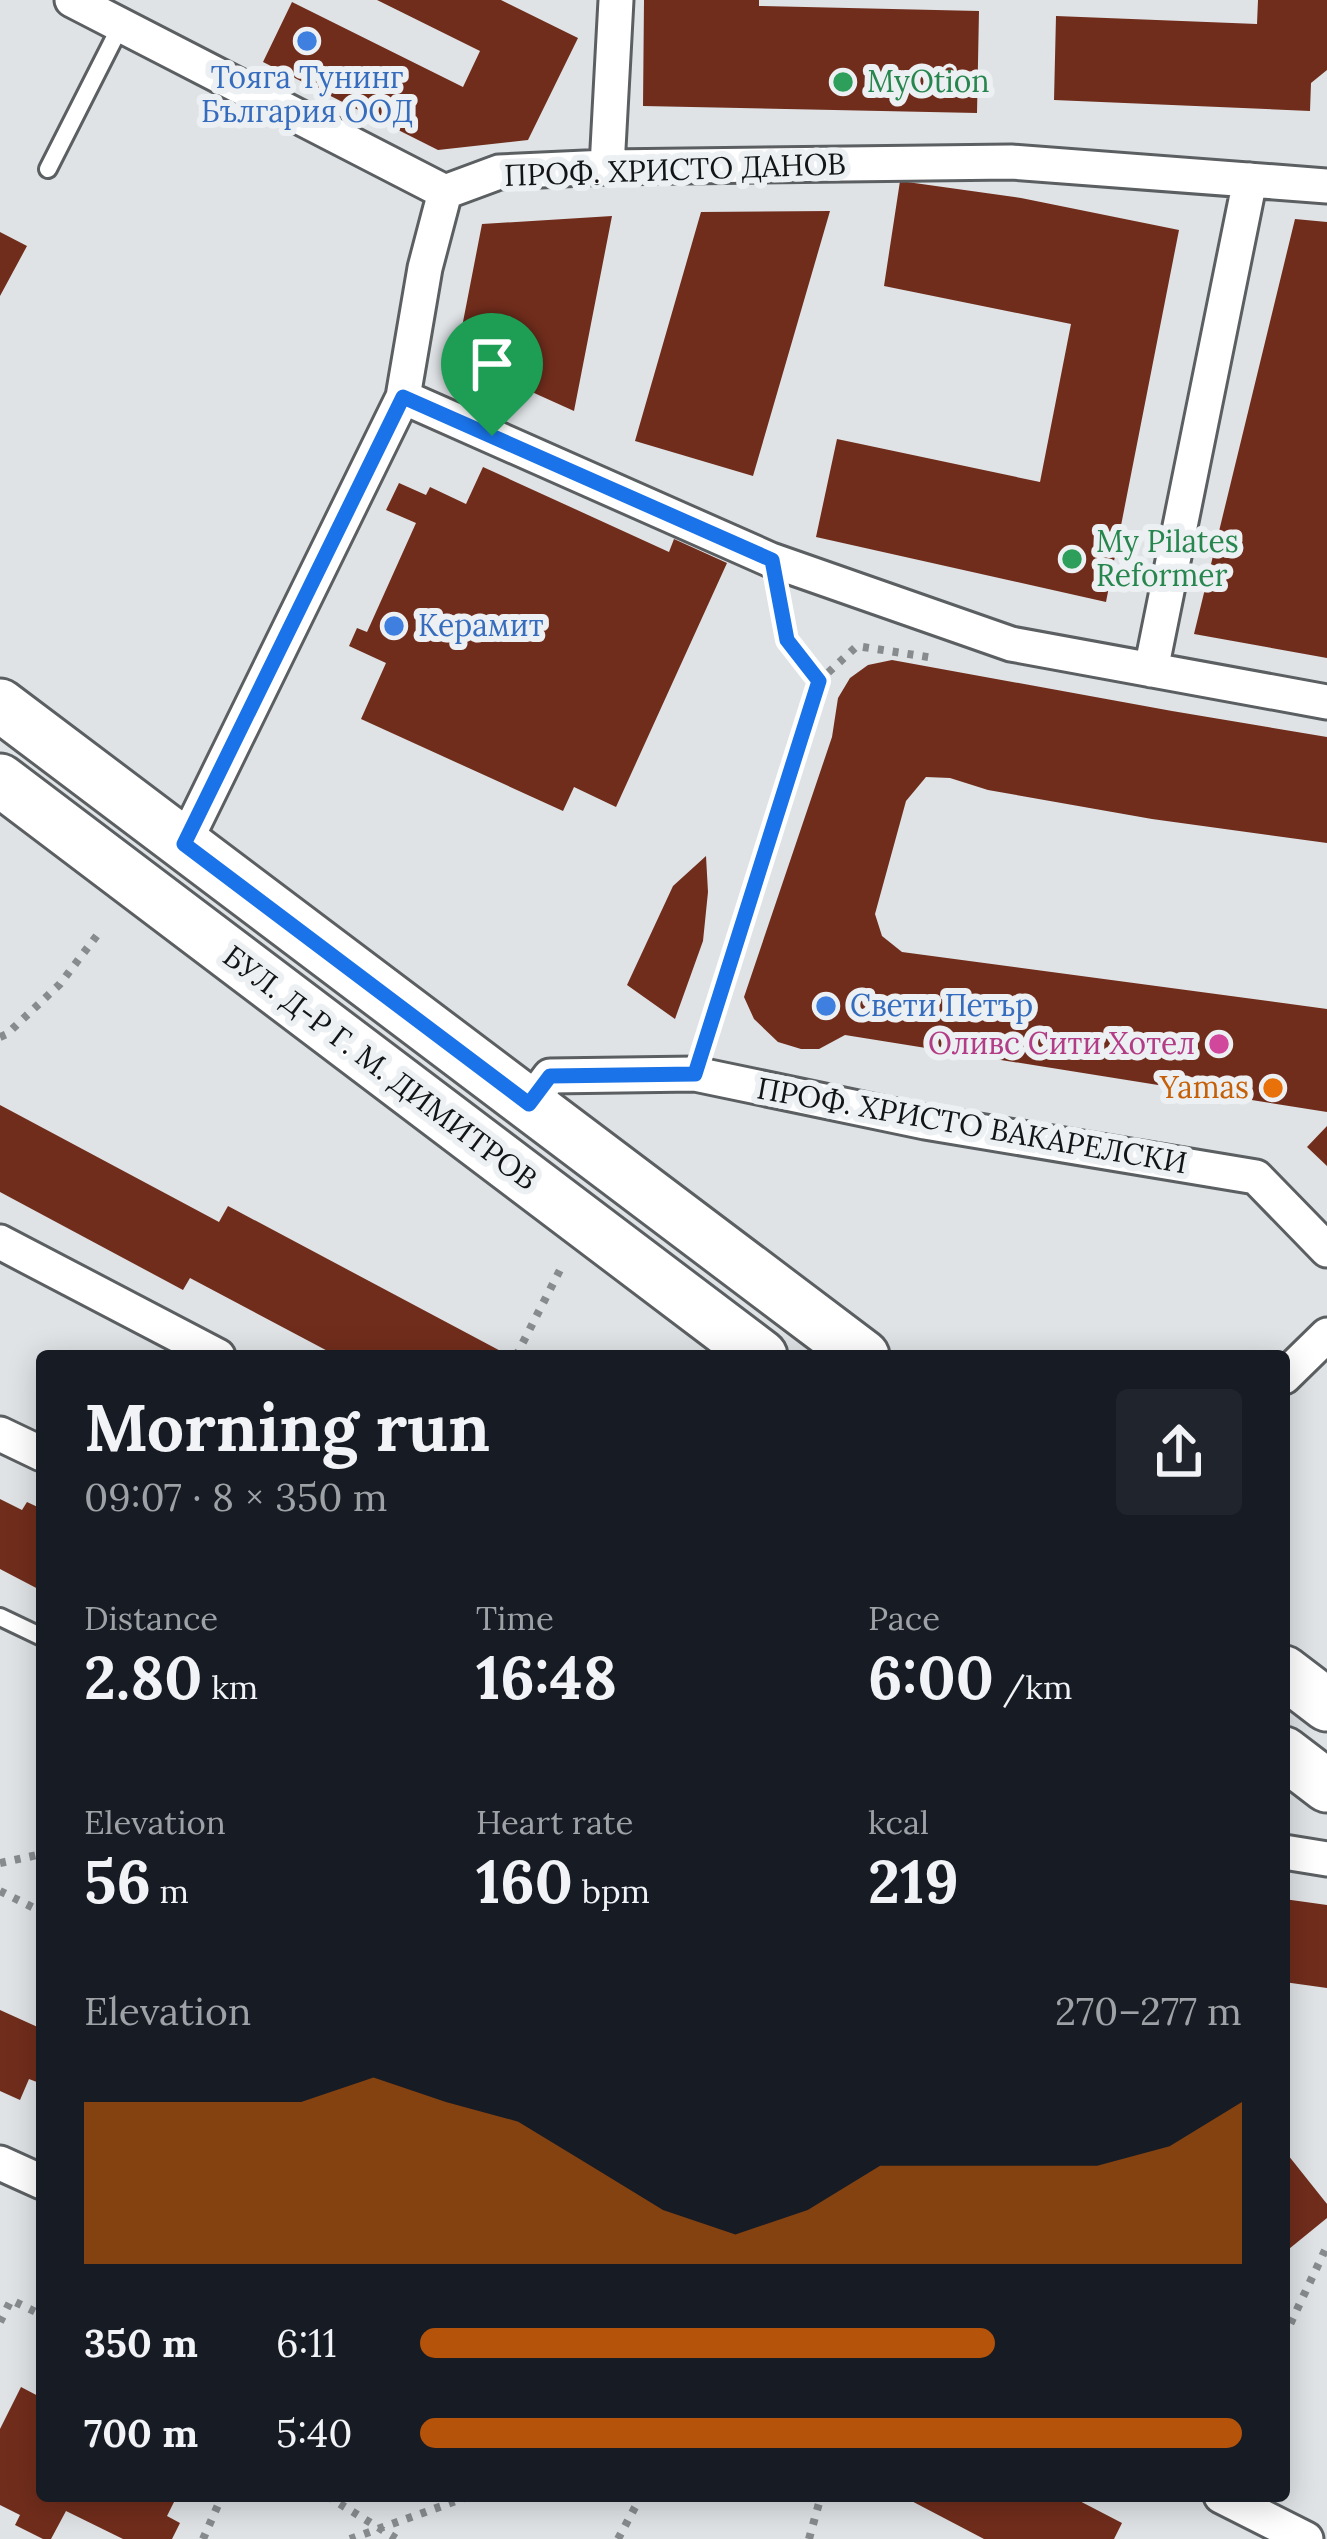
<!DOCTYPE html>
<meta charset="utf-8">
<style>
body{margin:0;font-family:Lora,serif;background:#20242c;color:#f1f3f6;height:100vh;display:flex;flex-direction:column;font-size:45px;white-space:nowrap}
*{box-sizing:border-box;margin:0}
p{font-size:39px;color:#9ea1a6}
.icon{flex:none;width:66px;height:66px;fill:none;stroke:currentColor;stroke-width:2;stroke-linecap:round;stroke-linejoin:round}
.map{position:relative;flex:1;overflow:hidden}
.details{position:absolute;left:36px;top:1350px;width:1254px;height:1152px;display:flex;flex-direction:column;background:#171b24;border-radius:12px;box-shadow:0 6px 30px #0003}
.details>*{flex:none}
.pin{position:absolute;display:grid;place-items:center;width:102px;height:102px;color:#fff;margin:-123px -51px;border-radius:50% 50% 50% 0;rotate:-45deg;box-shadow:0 0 12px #0007}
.pin .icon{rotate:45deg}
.round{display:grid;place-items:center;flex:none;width:126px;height:126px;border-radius:12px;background:#20242c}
.head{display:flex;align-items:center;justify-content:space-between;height:204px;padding:0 48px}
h1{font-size:66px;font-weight:700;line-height:90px}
.metrics{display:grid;grid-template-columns:repeat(3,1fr);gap:18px;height:204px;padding:12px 48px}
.metrics div{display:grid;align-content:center}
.metrics b{font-size:60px;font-weight:700}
.metrics small{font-size:33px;font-weight:400}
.metrics p{font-size:33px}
.chart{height:336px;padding:24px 48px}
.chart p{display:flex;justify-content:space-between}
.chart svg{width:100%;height:216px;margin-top:12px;fill:#b45309;opacity:.7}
ul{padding:0 48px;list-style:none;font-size:39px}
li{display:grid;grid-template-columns:192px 144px 1fr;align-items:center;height:90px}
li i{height:30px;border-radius:15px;background:#b45309}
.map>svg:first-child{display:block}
.building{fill:#712d1c}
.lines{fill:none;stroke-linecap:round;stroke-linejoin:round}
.lane-casing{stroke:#5b5f61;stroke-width:22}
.street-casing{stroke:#5b5f61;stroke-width:39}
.primary-casing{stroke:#5b5f61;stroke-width:57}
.path{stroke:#878b8d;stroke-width:8;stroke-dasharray:6 9;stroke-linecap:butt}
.lane{stroke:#fff;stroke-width:16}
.street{stroke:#fff;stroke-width:33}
.primary{stroke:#fff;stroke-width:51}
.route-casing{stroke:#fff;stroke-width:24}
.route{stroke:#1a73e8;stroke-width:15}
.shop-dot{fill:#3f7fe0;stroke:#ecf0f3;stroke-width:4.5}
.leisure-dot{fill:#2e9e5b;stroke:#ecf0f3;stroke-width:4.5}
.hotel-dot{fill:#d1479c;stroke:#ecf0f3;stroke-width:4.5}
.food-dot{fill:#e8710a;stroke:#ecf0f3;stroke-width:4.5}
.labels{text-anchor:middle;stroke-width:12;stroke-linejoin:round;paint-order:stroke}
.shop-label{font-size:30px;fill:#366cbe;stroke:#ecf0f3;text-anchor:start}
.leisure-label{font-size:30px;fill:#27864d;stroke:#ecf0f3;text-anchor:start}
.street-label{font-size:30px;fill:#121415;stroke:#ecf0f3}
.hotel-label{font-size:30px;fill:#b23c85;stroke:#ecf0f3;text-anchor:end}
.food-label{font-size:30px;fill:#c56008;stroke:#ecf0f3;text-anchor:end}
</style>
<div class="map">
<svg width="1327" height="2539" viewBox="0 0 1327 2539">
<rect width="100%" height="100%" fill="#dfe3e6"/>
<path class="building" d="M377,0H501L578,38L528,140L438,150L263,62L292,2L463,87L480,51Z
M644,0H759V6L979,11L977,113L643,106Z
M1258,0H1327V70L1311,83L1310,111L1054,100L1056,16L1257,24Z
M900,181L1021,198L1179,230L1106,602L816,537L837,439L1040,482L1071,324L884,286Z
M830,211L753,476L635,441L701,212Z
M612,216L574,411L456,358L482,224Z
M1295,219L1327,222V658L1194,634Z
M0,232L27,246L0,296Z
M483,467L669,552L674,539L727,563L616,807L574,787L563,811L361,719L386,663L349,646L357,628L367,632L416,523L386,510L399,483L426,495L430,487L466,504Z
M892,660L1172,711L1327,737V843L1152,819L988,790L950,778L926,777L906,801L875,914L882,936L902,952L1327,1009V1112L845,1035L819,1049H801L778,1042L754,1019L744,997L832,737L838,698L850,678L868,665Z
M706,856L708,892L703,941L675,1019L627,985L673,886Z
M0,1105L219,1222L228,1206L510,1356H337L190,1278L183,1290L0,1192Z
M1327,1126V1166L1307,1147Z
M0,1499L22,1510L27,1502L42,1509V1591L0,1569Z
M1284,1899L1327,1905V1988L1284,1982Z
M0,2010L42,2029V2084L29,2079L20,2100L0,2091Z
M1284,2150L1327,2204V2218L1284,2253Z
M21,2387L42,2398V2496H177L167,2516L180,2523L172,2539H123L66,2511L51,2539H43L15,2525L20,2515L0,2505V2429Z
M902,2496H1070L1122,2523L1114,2539H984Z"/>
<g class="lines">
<defs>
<path id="lane" d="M48,169L121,25
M0,1617L42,1637"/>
<path id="street" d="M72,0L445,192L499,172L607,167L1011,162L1327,186
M607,167L616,0
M403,397L771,560L1011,644L1327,702
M1151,670L1250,180
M184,844L403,397L425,268L445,192
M529,1104L550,1076L695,1074L925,1122L1256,1177L1327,1250
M0,1242L218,1356
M1284,1377L1327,1335
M0,1434L42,1454
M1284,1852L1327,1859
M0,2163L42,2182
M1221,2496L1306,2539"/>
<path id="primary" d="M0,705L863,1356
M0,780L761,1356
M1284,1672L1327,1705
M1284,1753L1327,1786"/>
</defs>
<use href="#lane" class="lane-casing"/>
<use href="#street" class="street-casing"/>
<use href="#primary" class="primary-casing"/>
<path class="path" d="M777,597L787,640L819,681
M0,1037L7,1034L60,984L98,934
M706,1041L819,681L857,646L934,658
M516,1356L560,1270
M0,1863L42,1854
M0,1891L42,1912
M0,2322L11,2300L42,2315
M1284,2337L1327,2246
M327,2496L397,2539
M203,2539L222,2496
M350,2539L470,2496
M618,2539L641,2496
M809,2539L821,2496"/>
<use href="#lane" class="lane"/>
<use href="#street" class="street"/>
<use href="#primary" class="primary"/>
</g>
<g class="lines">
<defs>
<path id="route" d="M403,397L772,560L787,640L819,681L695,1074L550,1076L529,1104L184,844Z"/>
</defs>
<use href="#route" class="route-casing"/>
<use href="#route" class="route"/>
</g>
<g class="shop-dot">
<circle cx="307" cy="41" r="12"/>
<circle cx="394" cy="626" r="12"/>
<circle cx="826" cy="1006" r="12"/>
</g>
<g class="leisure-dot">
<circle cx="843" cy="82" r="12"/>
<circle cx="1072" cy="559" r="12"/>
</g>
<circle class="hotel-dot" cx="1219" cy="1044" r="12"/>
<circle class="food-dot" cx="1273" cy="1088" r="12"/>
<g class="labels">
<g class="shop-label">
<text x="307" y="88" text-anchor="middle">Тояга Тунинг<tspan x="307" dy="34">България ООД</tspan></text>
<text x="418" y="636">Керамит</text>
<text x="850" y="1016">Свети Петър</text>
</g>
<g class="leisure-label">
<text x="867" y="92">MyOtion</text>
<text x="1096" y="552">My Pilates<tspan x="1096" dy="34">Reformer</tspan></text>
</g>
<g class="street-label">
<text transform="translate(675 170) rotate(-2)" y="10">ПРОФ. ХРИСТО ДАНОВ</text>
<text transform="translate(380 1068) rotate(37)" y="10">БУЛ. Д-Р Г. М. ДИМИТРОВ</text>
<text transform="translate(972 1126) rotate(10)" y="10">ПРОФ. ХРИСТО ВАКАРЕЛСКИ</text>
</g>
<g class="hotel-label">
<text x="1195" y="1054">Оливс Сити Хотел</text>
</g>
<g class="food-label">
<text x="1249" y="1098">Yamas</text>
</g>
</g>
</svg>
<div class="pin" style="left:492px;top:436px;background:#1e9e55"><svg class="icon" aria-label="arrive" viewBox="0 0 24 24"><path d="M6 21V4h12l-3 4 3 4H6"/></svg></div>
<section class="details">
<div class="head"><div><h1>Morning run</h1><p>09:07 · 8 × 350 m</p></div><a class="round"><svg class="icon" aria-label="share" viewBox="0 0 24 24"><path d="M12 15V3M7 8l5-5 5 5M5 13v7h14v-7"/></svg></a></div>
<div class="metrics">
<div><p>Distance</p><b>2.80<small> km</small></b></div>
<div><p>Time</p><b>16:48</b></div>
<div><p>Pace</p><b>6:00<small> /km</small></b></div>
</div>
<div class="metrics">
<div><p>Elevation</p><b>56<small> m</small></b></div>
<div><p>Heart rate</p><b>160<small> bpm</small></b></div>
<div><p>kcal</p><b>219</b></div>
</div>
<div class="chart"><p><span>Elevation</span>270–277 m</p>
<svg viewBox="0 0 160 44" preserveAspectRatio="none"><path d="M0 44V11L10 11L20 11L30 11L40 6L50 11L60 15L70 24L80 33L90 38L100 33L110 24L120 24L130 24L140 24L150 20L160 11V44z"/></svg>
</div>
<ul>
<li><b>350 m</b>6:11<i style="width:70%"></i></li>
<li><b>700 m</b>5:40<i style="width:100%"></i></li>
</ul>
</section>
</div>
